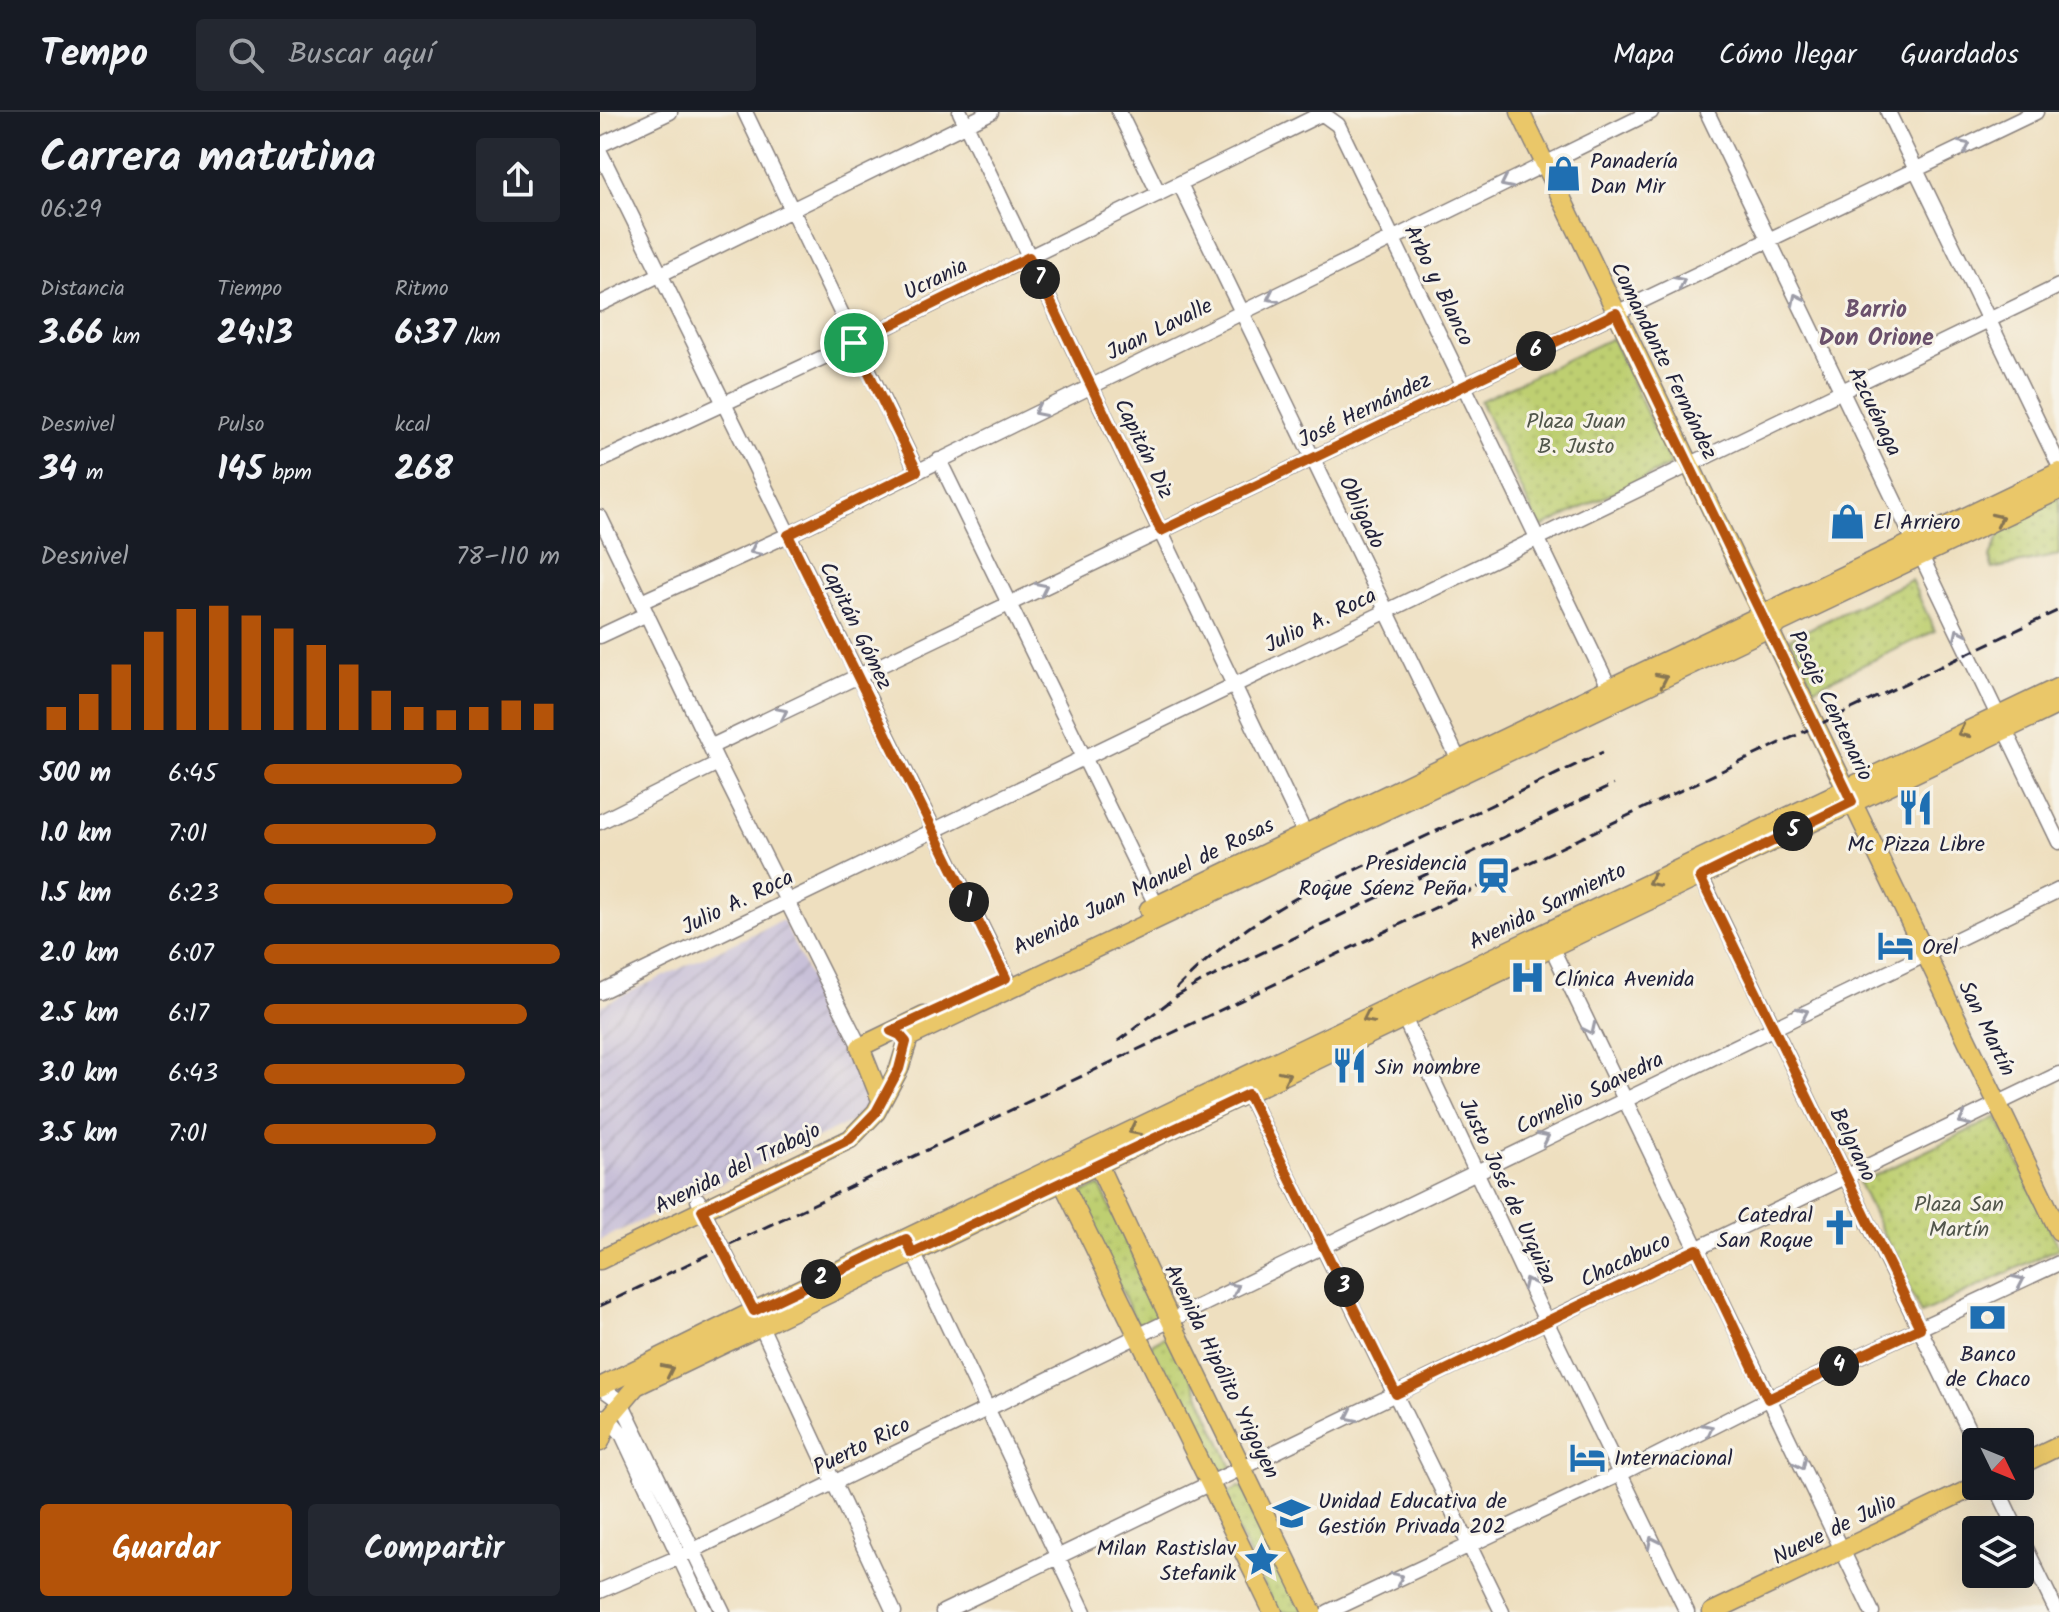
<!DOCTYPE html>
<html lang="es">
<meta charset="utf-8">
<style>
body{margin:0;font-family:Kalam,sans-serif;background:#242831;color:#f1f3f6;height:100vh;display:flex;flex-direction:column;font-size:30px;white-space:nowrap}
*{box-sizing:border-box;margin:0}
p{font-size:26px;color:#9ea1a6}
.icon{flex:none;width:44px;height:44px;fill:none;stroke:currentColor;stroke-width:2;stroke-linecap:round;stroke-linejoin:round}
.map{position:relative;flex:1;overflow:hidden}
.sheet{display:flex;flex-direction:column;background:#171b24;width:600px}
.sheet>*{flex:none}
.needle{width:52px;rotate:133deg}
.tools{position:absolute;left:1362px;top:1316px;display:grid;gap:16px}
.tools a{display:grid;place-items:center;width:72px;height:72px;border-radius:8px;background:#171b24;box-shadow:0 8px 32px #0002;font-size:40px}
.pin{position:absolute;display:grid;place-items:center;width:68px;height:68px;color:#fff;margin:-34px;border:4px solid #fff;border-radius:50%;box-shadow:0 2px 8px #0007}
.km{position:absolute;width:40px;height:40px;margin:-20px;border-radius:50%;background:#222;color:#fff;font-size:22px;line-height:40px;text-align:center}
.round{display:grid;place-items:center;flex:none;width:84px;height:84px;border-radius:8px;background:#242831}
.headline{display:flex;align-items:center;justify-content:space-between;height:136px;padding:0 40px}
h1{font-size:44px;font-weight:700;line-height:60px}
.figures{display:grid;grid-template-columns:repeat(3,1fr);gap:12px;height:136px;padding:8px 40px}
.figures div{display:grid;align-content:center}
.figures b{font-size:34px;font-weight:700}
.figures small{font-size:22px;font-weight:400}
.figures p{font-size:22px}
.chart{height:224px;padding:16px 40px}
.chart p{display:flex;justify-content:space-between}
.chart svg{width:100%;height:144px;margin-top:8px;stroke:#b45309;stroke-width:6}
.cta{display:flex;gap:16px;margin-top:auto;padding:16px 40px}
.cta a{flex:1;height:92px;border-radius:8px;background:#b45309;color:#fff;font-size:32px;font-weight:700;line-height:92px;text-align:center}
.cta a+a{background:#242831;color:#f1f3f6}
ul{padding:0 40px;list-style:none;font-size:26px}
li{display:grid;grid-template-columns:128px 96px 1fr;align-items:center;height:60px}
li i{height:20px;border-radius:10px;background:#b45309}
header{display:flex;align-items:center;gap:48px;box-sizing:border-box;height:112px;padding:0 40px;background:#171b24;border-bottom:2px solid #363941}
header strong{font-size:38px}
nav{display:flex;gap:44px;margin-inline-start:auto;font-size:28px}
.search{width:560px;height:72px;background:#242831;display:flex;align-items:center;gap:20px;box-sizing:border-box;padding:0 28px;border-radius:8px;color:#9ea1a6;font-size:30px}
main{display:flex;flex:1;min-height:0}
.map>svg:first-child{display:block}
.industrial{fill:url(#industrial-furrows)}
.park{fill:url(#park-dots);stroke:#707856;stroke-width:2}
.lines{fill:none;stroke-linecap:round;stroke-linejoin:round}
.minor-casing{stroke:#88807d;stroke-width:17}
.major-casing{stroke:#88807d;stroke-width:21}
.minor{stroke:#fff;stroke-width:14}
.major{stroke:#eac769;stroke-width:18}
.rail{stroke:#22223b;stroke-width:3;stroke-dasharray:12 6;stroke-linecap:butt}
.oneway{stroke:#9c9ca7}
.oneway2{stroke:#867452}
.route-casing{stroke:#fff;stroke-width:16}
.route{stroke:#b45309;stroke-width:10}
.labels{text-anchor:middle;stroke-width:6;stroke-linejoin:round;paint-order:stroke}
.poi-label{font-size:22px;fill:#22223b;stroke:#f7f3e8;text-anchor:start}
.street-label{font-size:22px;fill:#22223b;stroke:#f7f3e8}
.park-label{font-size:22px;fill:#51564b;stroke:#f7f3e8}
.neighbourhood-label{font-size:24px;font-weight:bold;fill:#6a516c;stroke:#f7f3e8}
</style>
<header>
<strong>Tempo</strong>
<div class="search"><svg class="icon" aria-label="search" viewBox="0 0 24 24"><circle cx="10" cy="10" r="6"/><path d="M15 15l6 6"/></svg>Buscar aquí</div>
<nav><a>Mapa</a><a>Cómo llegar</a><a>Guardados</a></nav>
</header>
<main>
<section class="sheet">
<div class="headline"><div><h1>Carrera matutina</h1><p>06:29</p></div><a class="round"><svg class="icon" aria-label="share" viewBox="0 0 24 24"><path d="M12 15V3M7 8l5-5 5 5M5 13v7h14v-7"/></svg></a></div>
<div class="figures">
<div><p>Distancia</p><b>3.66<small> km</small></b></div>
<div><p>Tiempo</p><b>24:13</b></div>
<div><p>Ritmo</p><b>6:37<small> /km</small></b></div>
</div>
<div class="figures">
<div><p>Desnivel</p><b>34<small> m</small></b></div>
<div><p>Pulso</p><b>145<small> bpm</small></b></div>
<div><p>kcal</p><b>268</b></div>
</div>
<div class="chart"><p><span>Desnivel</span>78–110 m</p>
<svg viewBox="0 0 160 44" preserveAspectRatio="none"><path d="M5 44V37M15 44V33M25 44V24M35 44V14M45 44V7M55 44V6M65 44V9M75 44V13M85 44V18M95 44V24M105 44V32M115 44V37M125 44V38M135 44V37M145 44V35M155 44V36"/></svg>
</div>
<ul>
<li><b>500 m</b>6:45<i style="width:67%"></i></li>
<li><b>1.0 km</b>7:01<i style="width:58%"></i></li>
<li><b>1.5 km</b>6:23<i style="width:84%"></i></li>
<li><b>2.0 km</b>6:07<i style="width:100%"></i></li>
<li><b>2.5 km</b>6:17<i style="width:89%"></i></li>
<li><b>3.0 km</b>6:43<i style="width:68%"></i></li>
<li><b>3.5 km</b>7:01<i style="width:58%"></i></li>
</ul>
<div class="cta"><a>Guardar</a><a>Compartir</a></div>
</section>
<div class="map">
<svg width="1459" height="1500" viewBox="0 0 1459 1500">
<defs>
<pattern id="industrial-furrows" width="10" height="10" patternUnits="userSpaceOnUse" patternTransform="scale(2)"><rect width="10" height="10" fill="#c8c0d8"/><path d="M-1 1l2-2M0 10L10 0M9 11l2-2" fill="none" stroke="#aca5ba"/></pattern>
<pattern id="park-dots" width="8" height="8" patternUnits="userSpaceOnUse" patternTransform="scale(2)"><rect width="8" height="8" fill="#becf71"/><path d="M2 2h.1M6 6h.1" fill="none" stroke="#a3b163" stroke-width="1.8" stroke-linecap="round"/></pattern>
</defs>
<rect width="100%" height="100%" fill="#f7f3e8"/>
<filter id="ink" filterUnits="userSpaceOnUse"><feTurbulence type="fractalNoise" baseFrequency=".0125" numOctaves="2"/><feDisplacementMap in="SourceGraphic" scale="16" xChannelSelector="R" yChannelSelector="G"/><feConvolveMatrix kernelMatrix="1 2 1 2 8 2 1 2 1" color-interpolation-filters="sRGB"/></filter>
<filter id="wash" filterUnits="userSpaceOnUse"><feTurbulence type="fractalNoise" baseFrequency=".006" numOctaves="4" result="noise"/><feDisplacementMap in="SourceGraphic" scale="32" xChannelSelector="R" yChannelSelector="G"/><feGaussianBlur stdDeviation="1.8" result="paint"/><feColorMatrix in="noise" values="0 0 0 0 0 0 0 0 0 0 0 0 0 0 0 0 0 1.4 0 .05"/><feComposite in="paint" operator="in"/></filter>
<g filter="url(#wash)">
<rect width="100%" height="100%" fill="#eedfbf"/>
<path class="industrial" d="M183,808L272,1000L0,1128V894Z"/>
<path class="park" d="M1012,226L1071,353L940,416L880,289Z
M1459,385V443L1392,457L1390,445L1405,411Z
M1311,468L1335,519L1214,576L1190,526Z
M1397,1005L1459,1136L1321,1202L1259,1071Z
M500,1074L560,1198L557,1207L546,1213L536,1210L477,1083Z
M566,1224L575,1227L632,1356L614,1363L550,1237L553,1231Z
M639,1375L644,1376L705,1500H677L623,1388L628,1380Z"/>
</g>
<g filter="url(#ink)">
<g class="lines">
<defs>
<path id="minor" d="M145,0L317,359
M360,0L709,730
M519,0L559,82
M720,0L738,13L1014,585
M1107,0L1459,730
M1288,0L1459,353
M0,33L70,0
M0,40L412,876
M580,72L863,657
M0,192L391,0
M339,348L560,801
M0,349L254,231L721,2
M0,405L118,651L260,935
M41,490L188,423L1051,0
M0,524L47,502
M112,634L1436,0
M0,710L118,651
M1097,757L1376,1333
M948,828L1272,1500
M0,880L1459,174
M800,897L946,1209L1087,1500
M644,974L902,1500
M98,1088L154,1199L294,1500
M310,1134L484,1500
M0,1275L21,1290L123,1500
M0,1304L9,1306L22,1322L105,1500
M1396,1374L1417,1418
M1420,1424L1457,1500
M0,1479L79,1445L387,1297L1459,778
M343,1500L1459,962
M728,1500L1020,1362L1168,1287L1459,1151"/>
<path id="major" d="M920,0L1459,1119
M549,797L1459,360
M281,988L260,935L324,904
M494,1044L570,1207L712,1500
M458,1061L673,1500
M0,1148L250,1027L276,1000L299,957L309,925L1459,378
M0,1275L154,1199L1459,575
M0,1330L9,1306L36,1274L1459,592
M1420,1353L1459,1334
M1112,1500L1376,1374"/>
</defs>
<use href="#minor" class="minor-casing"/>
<use href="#major" class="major-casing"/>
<use href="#minor" class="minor"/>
<use href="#major" class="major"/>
<path class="rail" d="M576,877C615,838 651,811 700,784L1003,640
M518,929L577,884L601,870L1013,673
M0,1194L1459,498"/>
</g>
<defs><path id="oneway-chevron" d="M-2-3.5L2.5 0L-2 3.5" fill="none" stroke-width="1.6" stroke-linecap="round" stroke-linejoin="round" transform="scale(2)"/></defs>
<g class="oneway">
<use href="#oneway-chevron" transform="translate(1365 34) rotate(-26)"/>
<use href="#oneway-chevron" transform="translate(906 71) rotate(154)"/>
<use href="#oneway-chevron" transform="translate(1080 170) rotate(-26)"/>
<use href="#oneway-chevron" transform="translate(672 185) rotate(154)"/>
<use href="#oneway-chevron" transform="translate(1197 187) rotate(-116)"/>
<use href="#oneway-chevron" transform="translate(439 299) rotate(154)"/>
<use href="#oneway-chevron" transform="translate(155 438) rotate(155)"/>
<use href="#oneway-chevron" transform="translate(442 476) rotate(-26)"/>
<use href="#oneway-chevron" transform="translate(1359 522) rotate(-116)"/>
<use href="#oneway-chevron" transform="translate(182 601) rotate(-26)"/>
<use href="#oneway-chevron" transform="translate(1203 901) rotate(-25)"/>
<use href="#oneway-chevron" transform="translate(990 917) rotate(65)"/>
<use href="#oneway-chevron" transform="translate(1364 1008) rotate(155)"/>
<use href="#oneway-chevron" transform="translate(944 1026) rotate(-26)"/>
<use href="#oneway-chevron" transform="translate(1419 1169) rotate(-25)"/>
<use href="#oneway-chevron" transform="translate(928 1171) rotate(-115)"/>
<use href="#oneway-chevron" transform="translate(634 1176) rotate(-26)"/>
<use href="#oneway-chevron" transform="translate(751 1304) rotate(154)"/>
<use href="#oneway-chevron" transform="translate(1108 1317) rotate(-27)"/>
<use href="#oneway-chevron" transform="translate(1201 1352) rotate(64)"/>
<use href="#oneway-chevron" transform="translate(1053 1430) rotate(-116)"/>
<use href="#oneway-chevron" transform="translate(798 1466) rotate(-26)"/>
</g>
<g class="oneway2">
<use href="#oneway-chevron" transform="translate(1398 407) rotate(-25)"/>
<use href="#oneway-chevron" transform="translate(1062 567) rotate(-25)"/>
<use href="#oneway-chevron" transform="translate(1363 620) rotate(154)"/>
<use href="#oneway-chevron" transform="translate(1053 769) rotate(154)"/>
<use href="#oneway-chevron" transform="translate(768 906) rotate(154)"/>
<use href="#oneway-chevron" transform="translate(685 964) rotate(-26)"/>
<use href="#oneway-chevron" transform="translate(534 1018) rotate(154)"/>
<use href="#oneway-chevron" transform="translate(68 1258) rotate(-26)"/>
</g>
</g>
<g class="lines" filter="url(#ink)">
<defs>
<path id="route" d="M429,145L561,419L1016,201L1252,690L1100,765L1320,1216L1168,1287L1097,1137L796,1282L648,982L312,1141L306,1127L154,1199L102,1098L250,1027L276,1000L299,957L306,930L300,923L291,919L406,866L188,423L317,359L254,231Z"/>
</defs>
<use href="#route" class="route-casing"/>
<use href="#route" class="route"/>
</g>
<defs>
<symbol id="shop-bare" viewBox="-9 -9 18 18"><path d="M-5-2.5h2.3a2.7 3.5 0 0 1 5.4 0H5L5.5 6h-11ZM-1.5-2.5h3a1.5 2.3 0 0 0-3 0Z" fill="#1f6fb2" stroke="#f7f3e8" stroke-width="2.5" paint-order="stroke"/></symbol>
<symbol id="restaurant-bare" viewBox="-9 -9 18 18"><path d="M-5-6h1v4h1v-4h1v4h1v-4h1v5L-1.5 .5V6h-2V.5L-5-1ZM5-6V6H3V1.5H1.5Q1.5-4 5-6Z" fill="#1f6fb2" stroke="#f7f3e8" stroke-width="2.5" paint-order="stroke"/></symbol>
<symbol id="station-bare" viewBox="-9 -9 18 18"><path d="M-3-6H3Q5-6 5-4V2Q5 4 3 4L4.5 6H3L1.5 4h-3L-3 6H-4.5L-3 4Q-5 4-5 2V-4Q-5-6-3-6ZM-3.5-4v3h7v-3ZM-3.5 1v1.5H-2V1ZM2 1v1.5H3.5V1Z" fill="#1f6fb2" stroke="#f7f3e8" stroke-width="2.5" paint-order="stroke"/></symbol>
<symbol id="hotel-bare" viewBox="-9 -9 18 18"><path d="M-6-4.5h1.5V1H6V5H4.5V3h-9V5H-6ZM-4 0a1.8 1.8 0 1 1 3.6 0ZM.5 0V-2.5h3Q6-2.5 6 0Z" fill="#1f6fb2" stroke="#f7f3e8" stroke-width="2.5" paint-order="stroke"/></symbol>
<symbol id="hospital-bare" viewBox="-9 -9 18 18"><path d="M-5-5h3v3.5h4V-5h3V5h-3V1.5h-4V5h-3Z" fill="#1f6fb2" stroke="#f7f3e8" stroke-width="2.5" paint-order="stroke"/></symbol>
<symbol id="church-bare" viewBox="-9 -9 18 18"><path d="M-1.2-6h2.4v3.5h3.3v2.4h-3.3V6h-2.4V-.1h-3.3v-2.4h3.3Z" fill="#1f6fb2" stroke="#f7f3e8" stroke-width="2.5" paint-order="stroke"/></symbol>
<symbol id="bank-bare" viewBox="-9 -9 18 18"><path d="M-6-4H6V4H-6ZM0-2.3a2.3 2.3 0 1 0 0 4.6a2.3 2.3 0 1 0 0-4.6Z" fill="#1f6fb2" stroke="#f7f3e8" stroke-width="2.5" paint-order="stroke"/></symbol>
<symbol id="school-bare" viewBox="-9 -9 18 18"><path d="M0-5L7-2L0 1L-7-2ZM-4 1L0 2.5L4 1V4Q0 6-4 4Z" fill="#1f6fb2" stroke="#f7f3e8" stroke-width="2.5" paint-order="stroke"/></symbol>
<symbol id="sight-bare" viewBox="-9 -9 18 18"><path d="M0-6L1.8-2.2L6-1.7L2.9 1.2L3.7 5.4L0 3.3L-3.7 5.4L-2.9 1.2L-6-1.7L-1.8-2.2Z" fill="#1f6fb2" stroke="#f7f3e8" stroke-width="2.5" paint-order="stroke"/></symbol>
</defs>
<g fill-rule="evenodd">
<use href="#shop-bare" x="938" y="36" width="51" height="51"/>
<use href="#shop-bare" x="1222" y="384" width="51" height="51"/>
<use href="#restaurant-bare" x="1290" y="670" width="51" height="51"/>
<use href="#station-bare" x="868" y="738" width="51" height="51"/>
<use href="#hotel-bare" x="1270" y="808" width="51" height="51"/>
<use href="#hospital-bare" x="902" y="840" width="51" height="51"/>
<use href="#restaurant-bare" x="724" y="928" width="51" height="51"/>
<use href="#church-bare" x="1214" y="1090" width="51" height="51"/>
<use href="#bank-bare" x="1362" y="1180" width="51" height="51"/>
<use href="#hotel-bare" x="962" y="1320" width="51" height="51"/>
<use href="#school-bare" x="666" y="1376" width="51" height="51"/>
<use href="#sight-bare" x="636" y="1422" width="51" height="51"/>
</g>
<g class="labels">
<g class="poi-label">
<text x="990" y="56">Panadería<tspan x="990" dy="25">Dan Mir</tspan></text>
<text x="1273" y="417">El Arriero</text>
<text x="1316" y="739" text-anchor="middle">Mc Pizza Libre</text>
<text x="867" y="758" text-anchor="end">Presidencia<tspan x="867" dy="25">Roque Sáenz Peña</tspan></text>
<text x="1322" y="842">Orel</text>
<text x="954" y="874">Clínica Avenida</text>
<text x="775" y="962">Sin nombre</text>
<text x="1213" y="1110" text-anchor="end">Catedral<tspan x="1213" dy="25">San Roque</tspan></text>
<text x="1388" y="1249" text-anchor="middle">Banco<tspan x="1388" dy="25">de Chaco</tspan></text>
<text x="1014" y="1353">Internacional</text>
<text x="718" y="1396">Unidad Educativa de<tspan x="718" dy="25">Gestión Privada 202</tspan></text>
<text x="636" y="1443" text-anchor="end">Milan Rastislav<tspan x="636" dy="25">Stefanik</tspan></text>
</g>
<g class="street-label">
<text transform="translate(335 166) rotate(-26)" y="8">Ucrania</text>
<text transform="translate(840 173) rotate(64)" y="8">Arbo y Blanco</text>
<text transform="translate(559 216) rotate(-26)" y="8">Juan Lavalle</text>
<text transform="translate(1065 248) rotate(64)" y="8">Comandante Fernández</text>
<text transform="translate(764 297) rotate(-26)" y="8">José Hernández</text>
<text transform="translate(1276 299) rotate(64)" y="8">Azcuénaga</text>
<text transform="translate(545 336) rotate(64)" y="8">Capitán Diz</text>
<text transform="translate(763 400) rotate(64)" y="8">Obligado</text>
<text transform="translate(720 507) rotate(-26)" y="8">Julio A. Roca</text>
<text transform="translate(257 513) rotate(64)" y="8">Capitán Gómez</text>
<text transform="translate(1232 593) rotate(64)" y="8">Pasaje Centenario</text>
<text transform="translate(543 773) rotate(-26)" y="8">Avenida Juan Manuel de Rosas</text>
<text transform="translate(137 789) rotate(-26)" y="8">Julio A. Roca</text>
<text transform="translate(947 793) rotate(-26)" y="8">Avenida Sarmiento</text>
<text transform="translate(1388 916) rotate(64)" y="8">San Martín</text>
<text transform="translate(989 980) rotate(-26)" y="8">Cornelio Saavedra</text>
<text transform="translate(1254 1032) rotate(64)" y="8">Belgrano</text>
<text transform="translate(137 1055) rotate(-26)" y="8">Avenida del Trabajo</text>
<text transform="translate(909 1079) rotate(65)" y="8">Justo José de Urquiza</text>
<text transform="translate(1025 1147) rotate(-26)" y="8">Chacabuco</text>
<text transform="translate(623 1259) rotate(64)" y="8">Avenida Hipólito Yrigoyen</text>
<text transform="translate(261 1333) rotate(-26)" y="8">Puerto Rico</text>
<text transform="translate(1234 1416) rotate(-26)" y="8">Nueve de Julio</text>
</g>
<g class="park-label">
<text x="976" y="316">Plaza Juan<tspan x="976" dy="25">B. Justo</tspan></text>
<text x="1359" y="1099">Plaza San<tspan x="1359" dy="25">Martín</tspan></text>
</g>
<g class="neighbourhood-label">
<text x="1276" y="205">Barrio<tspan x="1276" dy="28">Don Orione</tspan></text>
</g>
</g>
</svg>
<div class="tools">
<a><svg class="needle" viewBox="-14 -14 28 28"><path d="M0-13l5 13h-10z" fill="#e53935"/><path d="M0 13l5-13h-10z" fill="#9ea1a6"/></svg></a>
<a><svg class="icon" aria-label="layers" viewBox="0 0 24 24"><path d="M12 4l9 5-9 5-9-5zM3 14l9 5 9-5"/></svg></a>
</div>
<div class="pin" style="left:254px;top:231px;background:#1e9e55"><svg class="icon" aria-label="arrive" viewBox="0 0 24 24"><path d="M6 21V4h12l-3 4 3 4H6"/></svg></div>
<b class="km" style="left:369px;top:790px">1</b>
<b class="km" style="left:221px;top:1167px">2</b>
<b class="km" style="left:744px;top:1175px">3</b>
<b class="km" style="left:1239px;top:1254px">4</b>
<b class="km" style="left:1193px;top:719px">5</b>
<b class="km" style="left:936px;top:239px">6</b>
<b class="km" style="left:440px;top:167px">7</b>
</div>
</main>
